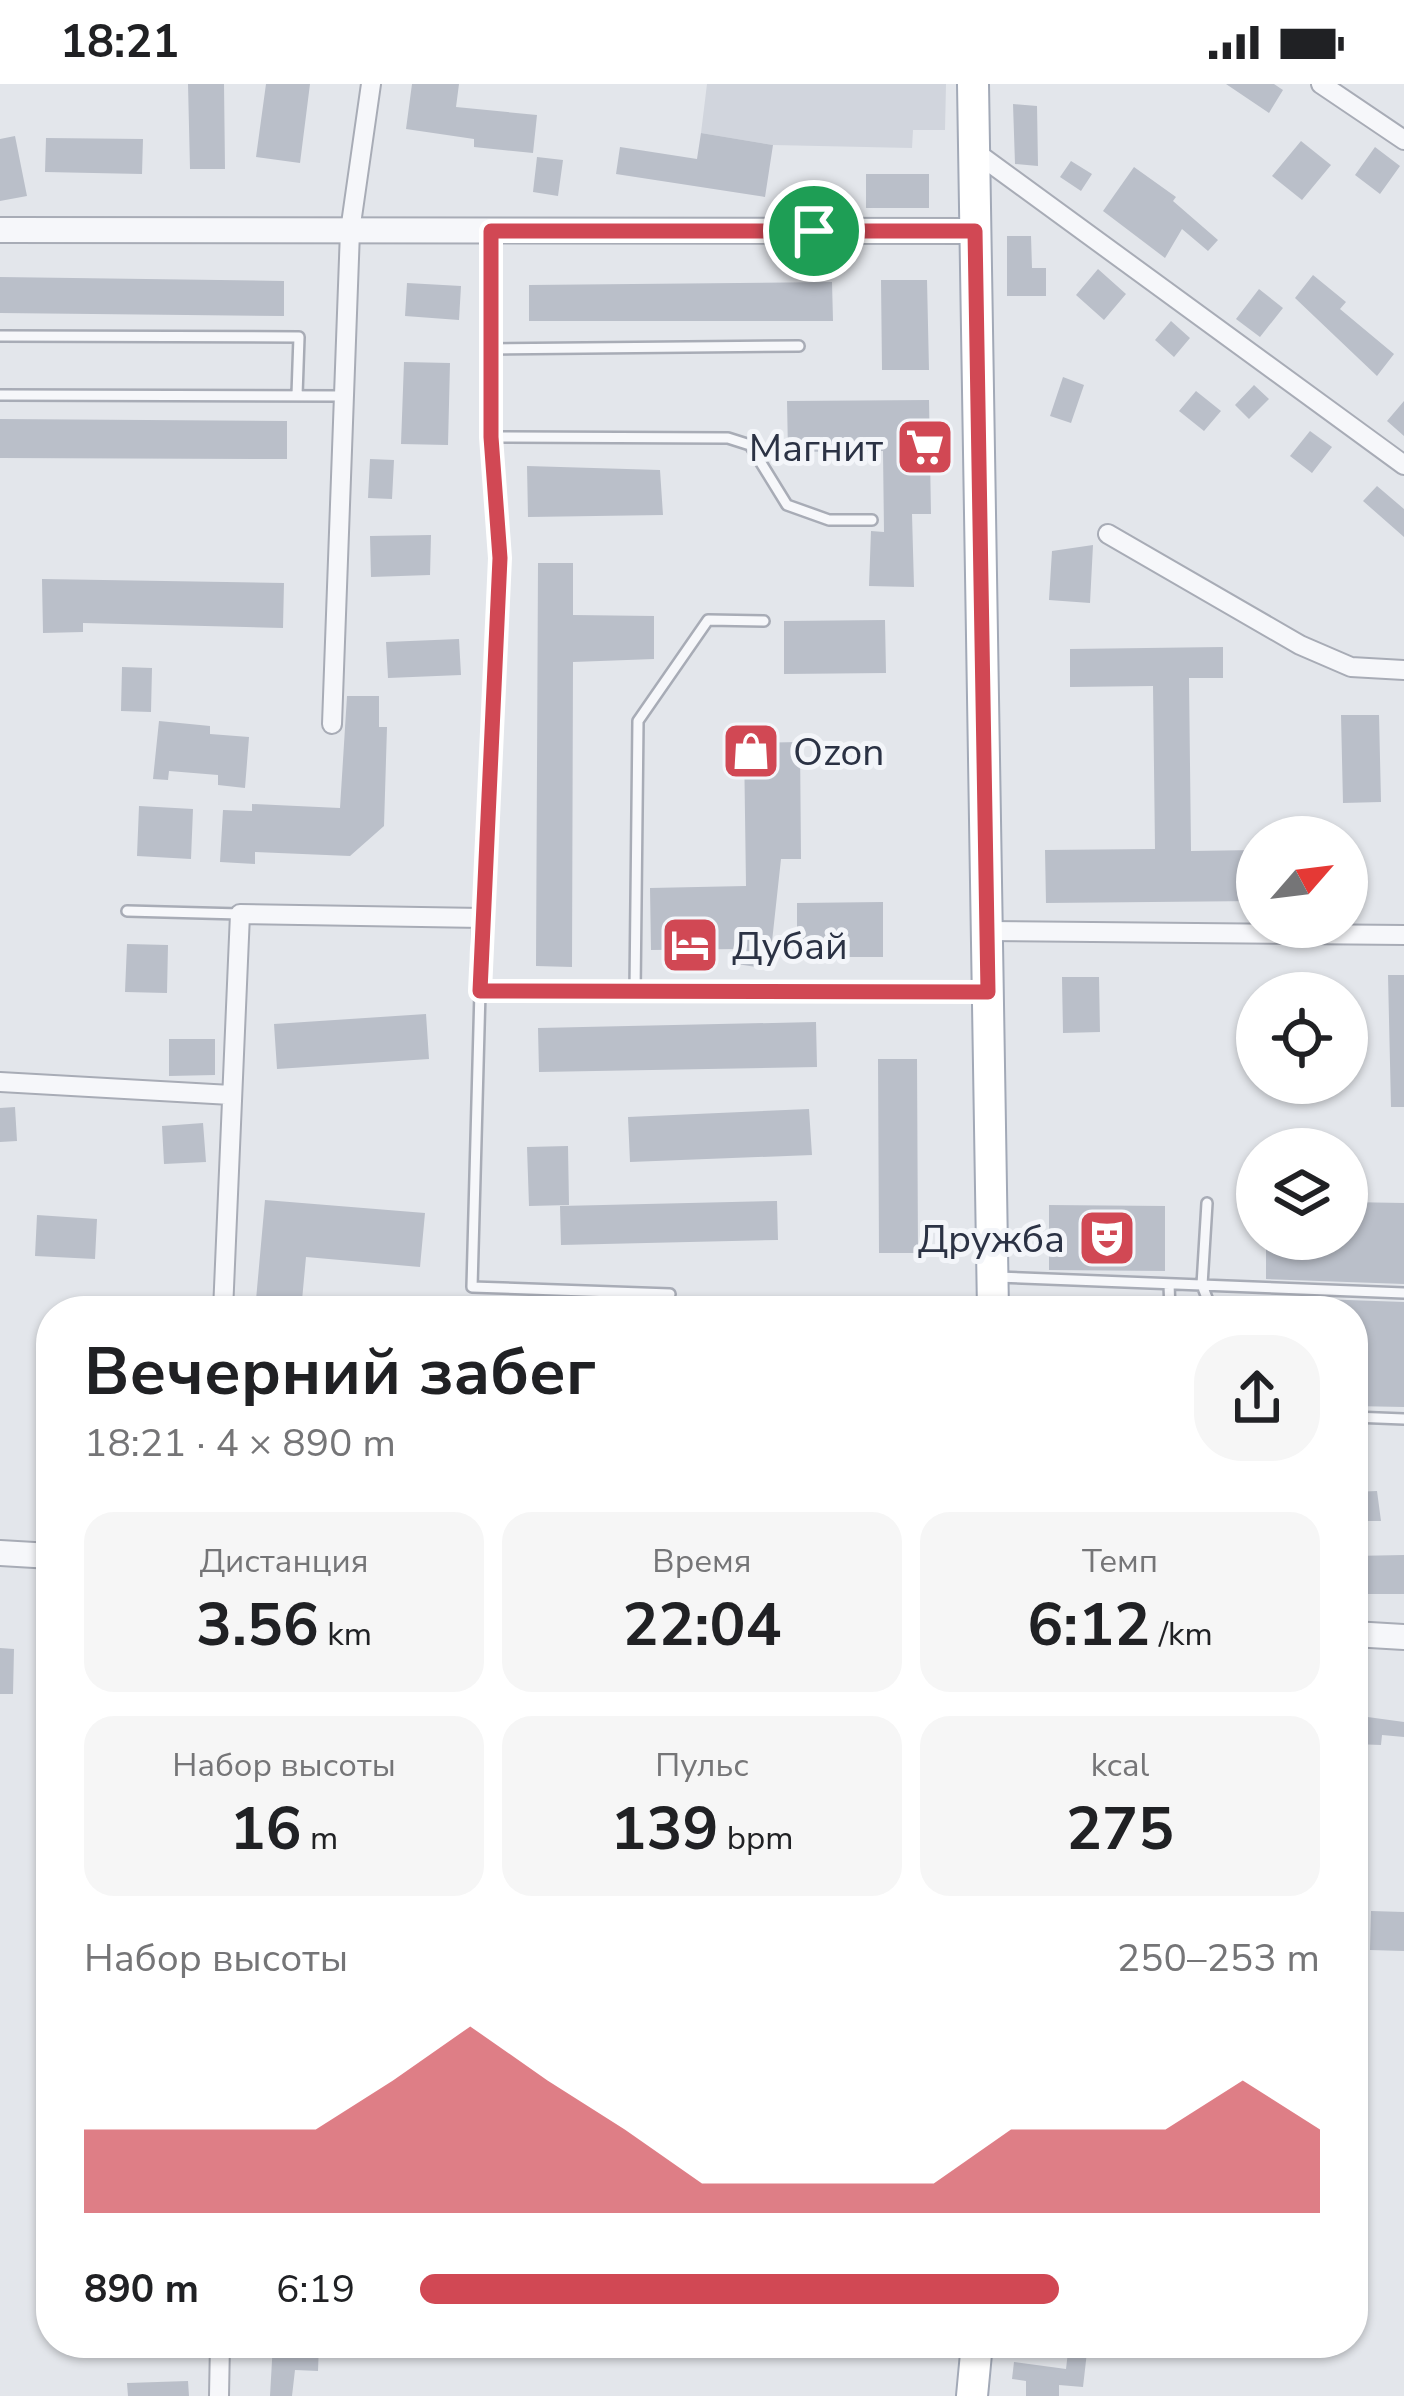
<!DOCTYPE html>
<html lang="ru">
<meta charset="utf-8">
<style>
body{margin:0;font-family:"Nunito Sans",sans-serif;background:#f6f6f6;color:#202124;height:100vh;display:flex;flex-direction:column;font-size:45px;white-space:nowrap}
*{box-sizing:border-box;margin:0}
p{font-size:39px;color:#757577}
.icon{flex:none;width:66px;height:66px;fill:none;stroke:currentColor;stroke-width:2;stroke-linecap:round;stroke-linejoin:round}
.map{position:relative;flex:1;overflow:hidden}
.details{position:absolute;left:36px;top:1212px;width:1332px;height:1062px;display:flex;flex-direction:column;background:#fff;border-radius:48px;box-shadow:0 3px 9px #0004}
.details>*{flex:none}
.needle{width:78px;rotate:62deg}
.tools{position:absolute;left:1236px;top:732px;display:grid;gap:24px}
.tools a{display:grid;place-items:center;width:132px;height:132px;border-radius:50%;background:#fff;box-shadow:0 3px 9px #0004;font-size:60px}
.pin{position:absolute;display:grid;place-items:center;width:102px;height:102px;color:#fff;margin:-51px;border:6px solid #fff;border-radius:50%;box-shadow:0 3px 12px #0007}
.round{display:grid;place-items:center;flex:none;width:126px;height:126px;border-radius:48px;background:#f6f6f6}
.head{display:flex;align-items:center;justify-content:space-between;height:204px;padding:0 48px}
h1{font-size:66px;font-weight:700;line-height:90px}
.stats{display:grid;grid-template-columns:repeat(3,1fr);gap:18px;height:204px;padding:12px 48px}
.stats div{display:grid;align-content:center;border-radius:30px;background:#f6f6f6;text-align:center}
.stats b{font-size:60px;font-weight:700}
.stats small{font-size:33px;font-weight:400}
.stats p{font-size:33px}
.chart{height:336px;padding:24px 48px}
.chart p{display:flex;justify-content:space-between}
.chart svg{width:100%;height:216px;margin-top:12px;fill:#d14854;opacity:.7}
ul{padding:0 48px;list-style:none;font-size:39px}
li{display:grid;grid-template-columns:192px 144px 1fr;align-items:center;height:90px}
li i{height:30px;border-radius:15px;background:#d14854}
.status{display:flex;justify-content:space-between;align-items:center;height:84px;padding:0 60px;background:#fff;direction:ltr}
.status svg{height:33px;fill:currentColor}
.map>svg:first-child{display:block}
.built{fill:#d1d5dd}
.building{fill:#babfc9}
.lines{fill:none;stroke-linecap:round;stroke-linejoin:round}
.service-casing{stroke:#a8acb6;stroke-width:14}
.minor-casing{stroke:#a8acb6;stroke-width:22}
.tertiary-casing{stroke:#a8acb6;stroke-width:28}
.primary-casing{stroke:#a2a9b7;stroke-width:34}
.service{stroke:#f6f7fa;stroke-width:9}
.minor{stroke:#f6f7fa;stroke-width:18}
.tertiary{stroke:#f6f7fa;stroke-width:24}
.primary{stroke:#fff;stroke-width:30}
.route-casing{stroke:#fff;stroke-width:24}
.route{stroke:#d14854;stroke-width:15}
.labels{text-anchor:middle;stroke-width:10;stroke-linejoin:round;paint-order:stroke}
.poi-label{font-size:39px;fill:#2b3244;stroke:#f3f5f9;text-anchor:end}
</style>
<div class="status"><b>18:21</b><svg viewBox="0 0 49 12"><path d="M0 12V9h3v3zM5 12V6h3v6zM10 12V3h3v9zM15 12V0h3v12zM26 1h20v11H26zM47 4h2v5h-2z"/></svg></div>
<div class="map">
<svg width="1404" height="2312" viewBox="0 0 1404 2312">
<rect width="100%" height="100%" fill="#e3e6eb"/>
<path class="built" d="M707,0H946L945,46H913L912,64L773,61L701,49Z"/>
<path class="building" d="M188,0H224L225,85H190Z
M266,0H310L300,79L256,73Z
M412,0H459L456,23L537,31L533,69L474,63V55L406,45Z
M1226,0H1274L1283,6L1269,29Z
M1013,20L1037,22L1038,82L1015,80Z
M701,49L773,61L765,113L616,90L620,63L697,75Z
M15,52L27,112L0,117V55Z
M46,54L143,55L142,90L45,88Z
M1301,57L1331,81L1302,116L1272,92Z
M1375,63L1400,82L1380,110L1355,91Z
M537,73L563,76L558,112L533,108Z
M1071,77L1092,90L1081,107L1060,93Z
M1134,83L1176,113L1173,117L1218,156L1208,167L1182,145L1165,174L1103,127Z
M866,90H929V124H866Z
M1007,152H1031L1032,184H1046V212H1007Z
M1098,185L1126,210L1104,236L1076,211Z
M1313,191L1346,218L1340,225L1394,270L1377,292L1295,214Z
M0,193L284,197V232L0,229Z
M881,196H927L929,286H882Z
M832,198L833,237H529V201Z
M407,199L461,202L459,236L405,232Z
M1259,205L1283,224L1260,253L1236,235Z
M1171,237L1190,254L1174,273L1155,256Z
M404,278L450,279L448,361L401,360Z
M1063,293L1084,301L1071,339L1050,332Z
M1254,301L1269,315L1249,335L1235,321Z
M1196,307L1221,327L1204,347L1179,327Z
M929,316L931,430H912L914,503L869,502L871,447L884,448L883,367L788,368L787,317Z
M1404,317V352L1387,337Z
M0,335L287,337V375L0,374Z
M1310,347L1332,363L1312,389L1290,372Z
M370,375L394,376L392,415L368,414Z
M527,382L660,386L663,431L528,433Z
M1377,402L1404,425V453L1363,417Z
M431,451L430,491L371,493L370,452Z
M1093,461L1090,519L1049,516L1052,467Z
M538,479H573V531L654,532V575L573,578L572,883L536,882Z
M42,495L284,499L283,544L83,539V548L43,549Z
M885,536L886,589L784,590V537Z
M459,555L461,591L388,594L386,558Z
M1223,563V594H1189L1191,767L1257,766V817L1046,819L1045,766L1155,765L1153,602L1070,603V565Z
M122,583L152,584L151,628L121,627Z
M347,612H379V643H387L384,742L350,772L255,768V780L220,778L223,726L252,727V720L340,724Z
M1341,631H1379L1381,718L1343,719Z
M159,637L210,642V650L249,653L245,704L218,701V691L169,687L168,696L153,695Z
M800,658L801,775H781L769,885L737,880L739,865L651,866L650,804L746,802L744,659Z
M139,722L193,725L191,775L137,772Z
M883,818V873H797V819Z
M127,860L168,861L167,909L125,908Z
M1388,891H1404V1023H1391Z
M1062,893H1099L1100,948L1063,949Z
M426,930L429,975L277,985L274,940Z
M816,938L817,983L539,988L538,944Z
M169,955H215V991L169,992Z
M878,975H917L918,1169H879Z
M15,1023L17,1057L0,1058V1024Z
M809,1025L812,1071L630,1078L628,1033Z
M203,1039L206,1078L164,1080L162,1042Z
M568,1062L569,1121L529,1122L527,1063Z
M265,1116L425,1129L420,1183L306,1173L301,1227H255Z
M777,1117L778,1156L561,1161L560,1122Z
M1347,1118L1404,1119V1200L1266,1195V1155H1347Z
M1049,1121L1165,1122V1187L1049,1186Z
M37,1131L97,1135L95,1175L35,1172Z
M1266,1213L1404,1218V1323L1353,1322V1227H1265Z
M1377,1407L1381,1437H1353V1408Z
M1404,1471V1510H1353V1472Z
M0,1564L14,1565L13,1610H0Z
M1353,1631L1404,1638V1653L1382,1651L1381,1661L1353,1660Z
M1371,1827L1404,1828V1867L1370,1866Z
M273,2259H319L318,2287L295,2286L292,2312H270Z
M1069,2259H1088L1083,2303L1059,2301V2312H1026V2297L1012,2295L1014,2278L1066,2285Z
M188,2297L189,2312H128L127,2299Z"/>
<g class="lines">
<defs>
<path id="service" d="M0,252L299,253L297,311
M490,265L799,262
M0,311L343,312
M491,353L728,354L750,361L787,421L829,436H872
M127,827L240,830
M482,834L500,474L491,353L492,147
M480,907L472,1203L670,1210
M635,907L638,637L708,536L764,537
M1207,1119L1202,1201L1212,1227
M997,1193L1404,1209
M1169,1200L1170,1227
M1353,1333L1404,1335"/>
<path id="minor" d="M1321,0L1404,56
M974,67L1404,381
M1108,450L1300,561L1351,583L1404,586
M332,640L350,147L371,0
M987,847L1404,851
M0,998L231,1011
M223,1227L240,830L482,834L480,907H988
M219,2312L220,2259"/>
<path id="tertiary" d="M0,146L975,147
M0,1469L51,1472
M1353,1550L1404,1553"/>
<path id="primary" d="M973,0L993,1227
M972,2312L977,2259"/>
</defs>
<use href="#service" class="service-casing"/>
<use href="#minor" class="minor-casing"/>
<use href="#tertiary" class="tertiary-casing"/>
<use href="#primary" class="primary-casing"/>
<use href="#service" class="service"/>
<use href="#minor" class="minor"/>
<use href="#tertiary" class="tertiary"/>
<use href="#primary" class="primary"/>
</g>
<g class="lines">
<defs>
<path id="route" d="M491,147H975L988,908L480,907L500,474L491,353Z"/>
</defs>
<use href="#route" class="route-casing"/>
<use href="#route" class="route"/>
</g>
<defs>
<symbol id="supermarket-square" viewBox="-11 -11 22 22"><rect x="-9" y="-9" width="18" height="18" rx="4" fill="#d14854" stroke="#f3f5f9"/><path d="M-6-5.5h2.5l.6 2H6L4.5 2H-2.5L-4.4-4H-6ZM-1.5 3.2a1.3 1.3 0 1 0 .1 0ZM3 3.2a1.3 1.3 0 1 0 .1 0Z" fill="#fff"/></symbol>
<symbol id="shop-square" viewBox="-11 -11 22 22"><rect x="-9" y="-9" width="18" height="18" rx="4" fill="#d14854" stroke="#f3f5f9"/><path d="M-5-2.5h2.3a2.7 3.5 0 0 1 5.4 0H5L5.5 6h-11ZM-1.5-2.5h3a1.5 2.3 0 0 0-3 0Z" fill="#fff"/></symbol>
<symbol id="hotel-square" viewBox="-11 -11 22 22"><rect x="-9" y="-9" width="18" height="18" rx="4" fill="#d14854" stroke="#f3f5f9"/><path d="M-6-4.5h1.5V1H6V5H4.5V3h-9V5H-6ZM-4 0a1.8 1.8 0 1 1 3.6 0ZM.5 0V-2.5h3Q6-2.5 6 0Z" fill="#fff"/></symbol>
<symbol id="theatre-square" viewBox="-11 -11 22 22"><rect x="-9" y="-9" width="18" height="18" rx="4" fill="#d14854" stroke="#f3f5f9"/><path d="M-5-5.5Q0-4 5-5.5V0Q5 5 0 6Q-5 5-5 0ZM-3.3-2.5H-1v1.5H-3.3ZM1-2.5H3.3v1.5H1ZM-2.8 1Q0 5.5 2.8 1Z" fill="#fff"/></symbol>
</defs>
<g fill-rule="evenodd">
<use href="#supermarket-square" x="892" y="330" width="66" height="66"/>
<use href="#shop-square" x="718" y="634" width="66" height="66"/>
<use href="#hotel-square" x="657" y="828" width="66" height="66"/>
<use href="#theatre-square" x="1074" y="1121" width="66" height="66"/>
</g>
<g class="labels">
<g class="poi-label">
<text x="883" y="377">Магнит</text>
<text x="793" y="681" text-anchor="start">Ozon</text>
<text x="732" y="875" text-anchor="start">Дубай</text>
<text x="1065" y="1168">Дружба</text>
</g>
</g>
</svg>
<div class="tools">
<a><svg class="needle" viewBox="-14 -14 28 28"><path d="M0-13l5 13h-10z" fill="#e53935"/><path d="M0 13l5-13h-10z" fill="#757577"/></svg></a>
<a><svg class="icon" aria-label="locate" viewBox="0 0 24 24"><circle cx="12" cy="12" r="6"/><path d="M12 2v4M12 18v4M2 12h4M18 12h4"/></svg></a>
<a><svg class="icon" aria-label="layers" viewBox="0 0 24 24"><path d="M12 4l9 5-9 5-9-5zM3 14l9 5 9-5"/></svg></a>
</div>
<div class="pin" style="left:814px;top:147px;background:#1e9e55"><svg class="icon" aria-label="arrive" viewBox="0 0 24 24"><path d="M6 21V4h12l-3 4 3 4H6"/></svg></div>
<section class="details">
<div class="head"><div><h1>Вечерний забег</h1><p>18:21 · 4 × 890 m</p></div><a class="round"><svg class="icon" aria-label="share" viewBox="0 0 24 24"><path d="M12 15V3M7 8l5-5 5 5M5 13v7h14v-7"/></svg></a></div>
<div class="stats">
<div><p>Дистанция</p><b>3.56<small> km</small></b></div>
<div><p>Время</p><b>22:04</b></div>
<div><p>Темп</p><b>6:12<small> /km</small></b></div>
</div>
<div class="stats">
<div><p>Набор высоты</p><b>16<small> m</small></b></div>
<div><p>Пульс</p><b>139<small> bpm</small></b></div>
<div><p>kcal</p><b>275</b></div>
</div>
<div class="chart"><p><span>Набор высоты</span>250–253 m</p>
<svg viewBox="0 0 160 44" preserveAspectRatio="none"><path d="M0 44V27L10 27L20 27L30 27L40 17L50 6L60 17L70 27L80 38L90 38L100 38L110 38L120 27L130 27L140 27L150 17L160 27V44z"/></svg>
</div>
<ul>
<li><b>890 m</b>6:19<i style="width:71%"></i></li>
</ul>
</section>
</div>
